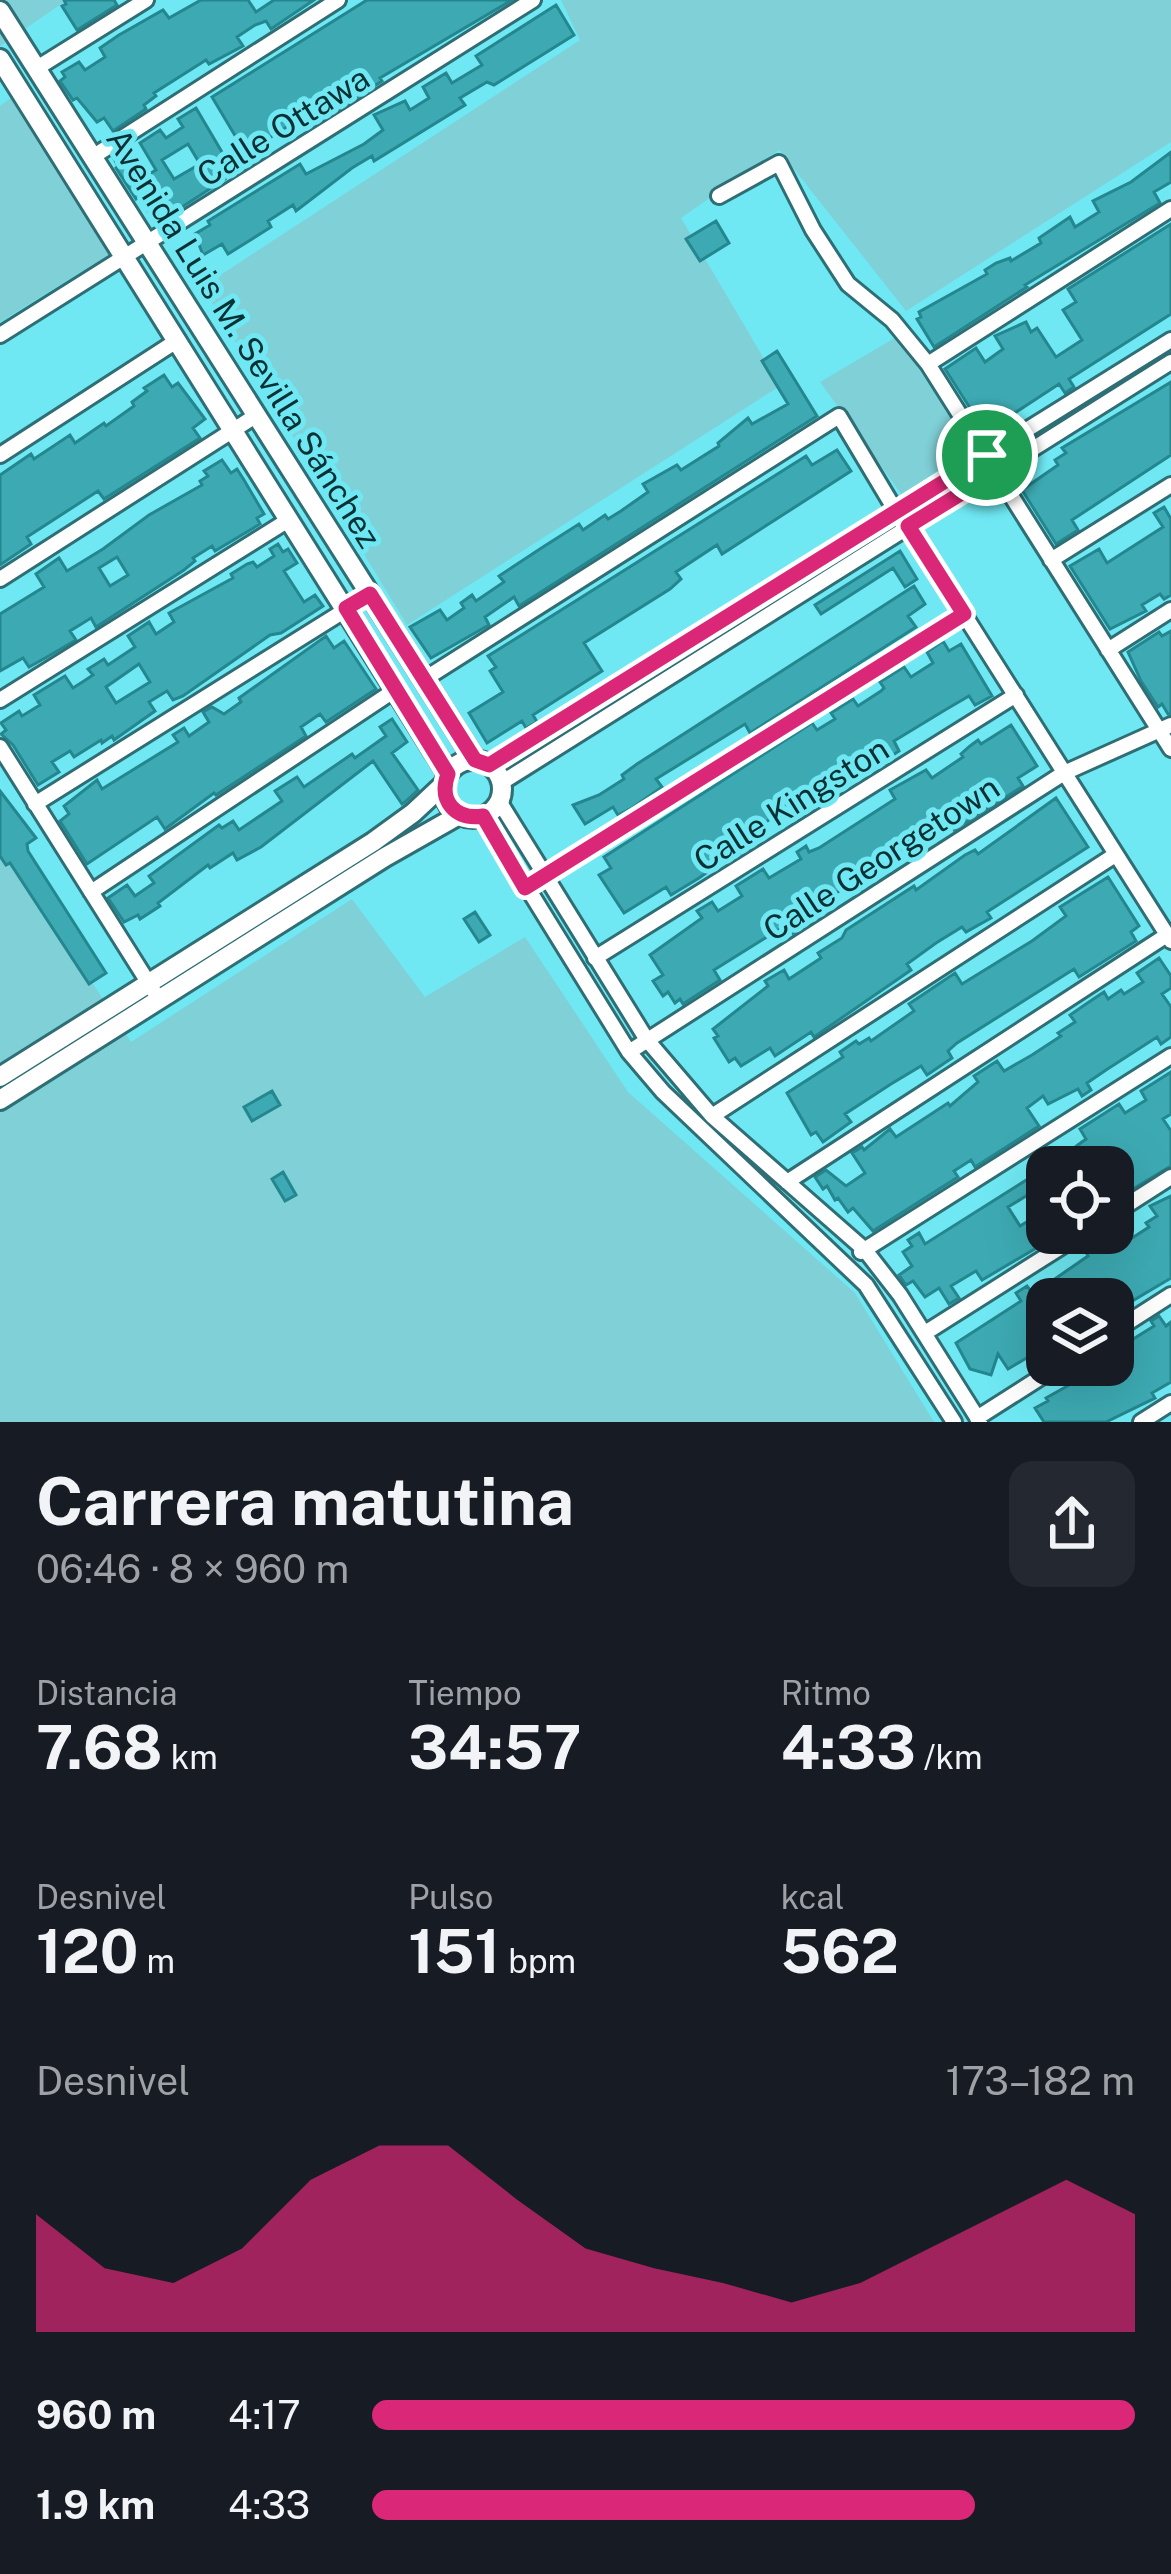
<!DOCTYPE html>
<html lang="es">
<meta charset="utf-8">
<style>
body{margin:0;font-family:"Public Sans",sans-serif;background:#242831;color:#f1f3f6;height:100vh;display:flex;flex-direction:column;font-size:45px;white-space:nowrap}
*{box-sizing:border-box;margin:0}
p{font-size:39px;color:#9ea1a6}
.icon{flex:none;width:66px;height:66px;fill:none;stroke:currentColor;stroke-width:2;stroke-linecap:round;stroke-linejoin:round}
.map{position:relative;height:1422px;overflow:hidden}
.side{display:flex;flex-direction:column;background:#171b24;flex:1}
.side>*{flex:none}
.tools{position:absolute;left:1026px;top:1146px;display:grid;gap:24px}
.tools a{display:grid;place-items:center;width:108px;height:108px;border-radius:24px;background:#171b24;box-shadow:0 12px 48px #0002;font-size:60px}
.pin{position:absolute;display:grid;place-items:center;width:102px;height:102px;color:#fff;margin:-51px;border:6px solid #fff;border-radius:50%;box-shadow:0 3px 12px #0007}
.round{display:grid;place-items:center;flex:none;width:126px;height:126px;border-radius:24px;background:#242831}
.headline{display:flex;align-items:center;justify-content:space-between;height:204px;padding:0 36px}
h1{font-size:66px;font-weight:700;line-height:90px}
.stats{display:grid;grid-template-columns:repeat(3,1fr);gap:18px;height:204px;padding:12px 36px}
.stats div{display:grid;align-content:center}
.stats b{font-size:60px;font-weight:700}
.stats small{font-size:33px;font-weight:400}
.stats p{font-size:33px}
.chart{height:336px;padding:24px 36px}
.chart p{display:flex;justify-content:space-between}
.chart svg{width:100%;height:216px;margin-top:12px;fill:#db2777;opacity:.7}
ul{padding:0 36px;list-style:none;font-size:39px}
li{display:grid;grid-template-columns:192px 144px 1fr;align-items:center;height:90px}
li i{height:30px;border-radius:15px;background:#db2777}
.map>svg:first-child{display:block}
.green{fill:#80d0d7}
.building{fill:#3daab3;stroke:#24868e;stroke-width:3;fill-rule:evenodd}
.lines{fill:none;stroke-linecap:round;stroke-linejoin:round}
.minor-casing{stroke:#2e6e74;stroke-width:20}
.tertiary-casing{stroke:#2e6e74;stroke-width:24}
.minor{stroke:#fff;stroke-width:14}
.tertiary{stroke:#fff;stroke-width:18}
.route-casing{stroke:#fff;stroke-width:24}
.route{stroke:#db2777;stroke-width:15}
.labels{text-anchor:middle;stroke-width:10;stroke-linejoin:round;paint-order:stroke}
.street-label{font-size:33px;fill:#083135;stroke:#6fe8f3}
</style>
<div class="map">
<svg width="1171" height="1422" viewBox="0 0 1171 1422">
<rect width="100%" height="100%" fill="#6fe8f3"/>
<path class="green" d="M0,0H67L0,46Z
M561,0H1171V142L906,311L779,150L681,218L780,386L407,625L202,287L580,40Z
M11,98L110,254L0,322V106Z
M898,336L970,449L902,495L820,382Z
M0,841L131,1042L352,899L425,997L525,937L628,1092L855,1293L934,1422H0Z"/>
<path class="building" d="M64,0H114L117,5L77,30L62,6L66,4Z
M201,0H248L256,12L274,0H314L271,29L266,21L255,25L237,37L243,46L209,64L206,60L154,93L156,96L144,105L146,109L113,131L104,118L97,122L77,98L73,100L60,81L65,77L62,72L79,62L85,70L105,57L100,48L119,35L163,10L169,18Z
M367,0H512L380,78L382,81L316,123L302,128L298,121L278,132L267,140L270,146L249,159L212,97Z
M556,5L574,35L494,85L487,82L460,98L465,105L374,161L372,156L352,168L296,211L293,205L268,221L271,227L228,254L222,244L203,255L195,234L210,225L208,221L300,164L306,174L364,144L383,130L374,115L405,101L410,110L429,98L423,87L446,73L452,83L482,65L476,56Z
M196,108L229,164L219,170L225,179L156,224L140,197L136,199L116,168L118,166L113,157L121,152L139,180L156,170L140,143L160,130L166,138L183,127L178,119ZM188,144L200,164L174,179L162,160Z
M1171,152V182L1154,192L1160,203L1025,285L1027,287L934,347L917,319L921,317L919,312L987,274L985,270L996,263L1010,258L1011,261L1041,243L1039,238L1070,217L1075,227L1099,212L1093,201L1131,182Z
M716,221L729,243L700,261L686,239Z
M1171,224V314L1069,379L1074,387L1065,393L1059,384L1004,420L998,410L979,422L945,369L976,348L985,362L1003,349L995,336L1026,322L1031,332L1037,328L1056,357L1082,340L1063,310L1076,302L1068,289Z
M777,351L817,416L519,606L514,597L485,617L489,625L431,658L410,627L440,610L447,620L464,608L461,603L472,595L476,601L504,582L499,576L543,547L579,524L583,530L605,515L608,519L621,511L648,492L643,484L652,479L677,465L681,470L719,446L718,443L748,418L752,424L788,404L762,361Z
M164,375L172,387L178,383L205,419L193,428L200,438L104,499L98,491L27,537L31,544L0,565V475L31,454L34,459L70,435L75,443L104,423L106,426L134,406L132,402L147,391L144,388Z
M1171,382V455L1072,520L1078,530L1056,544L1022,490L1058,465L1055,460L1066,453L1062,448Z
M837,450L851,471L722,554L717,545L676,572L681,579L670,589L584,643L602,671L533,715L537,722L526,728L522,721L487,743L469,713L503,692L490,671L496,667L488,656L806,456L812,465Z
M222,460L231,473L237,469L244,480L264,514L257,518L260,524L215,551L212,546L193,558L195,561L184,570L96,627L91,618L70,631L76,640L47,657L29,667L23,658L0,671V614L44,587L36,574L59,558L67,571L103,549L149,515L202,485L200,481L208,476L204,471ZM117,557L128,575L110,586L99,568Z
M1164,507L1171,519V595L1164,599L1160,594L1142,605L1146,611L1110,629L1070,566L1099,549L1107,563L1163,527L1154,513Z
M278,544L283,552L288,549L297,563L284,571L304,602L315,595L323,606L281,633L270,635L183,696L173,700L167,691L149,702L155,711L114,740L112,736L102,743L101,740L74,757L70,751L52,762L59,772L38,785L13,745L1,734L6,730L1,723L19,711L22,716L40,705L34,695L65,676L73,688L84,681L93,675L88,669L104,659L108,665L135,647L128,636L149,622L156,634L174,622L169,613L233,578L231,574L247,564L253,562L257,567L274,556L270,549ZM139,664L150,682L116,703L106,687Z
M900,551L917,579L905,587L893,568L821,614L815,605Z
M914,586L925,604L908,616L916,627L750,733L745,724L656,779L662,787L632,808L618,815L613,807L585,824L573,805L599,795L624,779L622,775L637,764Z
M1171,631V714H1168L1162,704L1158,707L1141,681L1128,652L1159,632L1162,636Z
M326,636L334,648L344,641L376,689L326,722L320,714L301,727L306,736L216,795L214,793L165,829L157,817L87,864L60,821L69,814L64,806L97,780L102,789L178,742L173,735L184,728L189,736L209,722L203,712L212,707L224,714L241,702L239,698Z
M943,641L949,651L961,644L992,696L975,705L969,696L945,710L894,741L899,751L870,770L832,793L827,785L754,829L760,839L749,847L740,853L735,843L714,855L719,864L699,878L671,895L666,887L624,913L599,875L611,868L604,857L812,723L817,730L835,719L831,713L853,699L858,706L881,691L884,688L880,682L904,667L911,677L933,663L927,652Z
M392,719L407,742L392,753L418,790L405,802L402,804L373,761L261,847L237,860L233,853L210,868L208,865L158,903L160,906L140,919L138,915L124,922L108,898L127,885L135,896L154,883L149,876L219,825L222,828L233,821L239,830L282,801L275,791L297,777L304,787L352,754L355,758L386,736L380,727Z
M1011,725L1037,766L1018,778L1023,786L954,830L949,822L817,905L796,918L802,927L793,933L788,924L754,945L714,970L720,980L683,1004L680,999L675,1003L668,992L663,996L653,981L663,975L650,955L702,918L697,911L712,902L718,911L742,896L736,886L763,869L769,878L801,859L797,852L806,846L809,852L819,848L895,799L890,790L926,770L932,778L963,757L961,754L970,746L978,740L981,744Z
M0,791L36,838L27,844L28,851L106,973L89,984L10,863L6,865L0,856Z
M1056,798L1088,847L987,912L991,918L966,932L962,927L936,943L907,964L911,970L814,1037L811,1032L775,1056L770,1048L741,1066L735,1058L729,1062L714,1038L718,1036L713,1029L768,986L765,981L784,970L789,979L821,958L818,953L842,938L846,930L914,886L916,890L965,855L975,850L978,854Z
M1108,877L1139,926L1131,932L1136,941L1079,977L1074,969L957,1043L948,1051L952,1058L927,1075L921,1066L891,1084L845,1114L851,1122L823,1142L816,1132L811,1135L787,1093L843,1057L840,1052L856,1041L859,1044L869,1038L871,1041L914,1011L909,1004L955,973L962,984L1032,941L1066,916L1060,907Z
M475,912L490,935L479,942L464,919Z
M1159,958L1171,976V988L1162,994L1171,1007V1037L1161,1044L1157,1037L1106,1070L1087,1083L1091,1090L1082,1096L1078,1089L1048,1104L1043,1096L1027,1108L1039,1126L975,1167L971,1160L954,1171L958,1177L873,1231L853,1208L848,1212L838,1198L835,1200L827,1186L823,1189L815,1177L826,1170L846,1186L865,1173L852,1153L862,1147L864,1150L890,1129L896,1137L948,1103L950,1106L978,1082L974,1076L997,1061L1004,1071L1032,1055L1061,1036L1058,1033L1075,1022L1070,1015L1086,1004L1104,992L1108,999L1121,990L1124,994L1143,982L1137,973Z
M1171,1072V1114L1163,1119L1171,1131V1166L1113,1201V1167H1048L1086,1139L1080,1129L1119,1104L1125,1113L1146,1100L1141,1091Z
M272,1091L280,1105L252,1121L244,1107Z
M1047,1167L1050,1240L982,1280L976,1271L951,1286L959,1298L949,1304L939,1288L925,1297L913,1281L906,1285L899,1275L912,1266L903,1252L912,1246L908,1240L919,1233L925,1244ZM1031,1193L1043,1212L1020,1226L1008,1207Z
M283,1172L296,1195L285,1201L272,1179Z
M1171,1196V1278L1129,1303L1125,1297L1113,1306V1299H1093L1085,1286L1066,1299H1047V1346L1008,1369L998,1354L991,1375L970,1369L956,1343L1021,1301L1016,1293L1027,1286L1033,1294L1088,1256L1084,1249L1120,1227L1129,1240L1149,1227L1146,1223L1157,1216L1150,1206Z
M1159,1316L1166,1326L1171,1322V1382L1152,1393L1155,1398L1106,1422H1044L1035,1408L1048,1401L1046,1398L1105,1365H1119L1113,1345L1127,1337L1130,1341L1154,1326L1151,1321Z"/>
<g class="lines">
<defs>
<path id="minor" d="M37,68L146,0
M94,156L338,0
M719,196L779,163L813,230L848,284L892,320L928,364L1171,749
M0,335L533,0
M928,364L1171,209
M0,455L178,340
M908,526L1171,941
M1051,560L1171,485
M0,579L257,415
M1108,650L1171,610
M423,680L839,416L897,513
M0,700L290,519
M0,747L158,998
M489,765L1171,340
M501,783L1171,362
M499,801L647,1040L712,1116L865,1250L900,1295L980,1422
M35,804L371,594
M483,816L629,1052L663,1092L866,1285L954,1422
M525,888L964,614
M91,892L395,690
M595,958L1016,695
M629,1052L1064,773L1171,725
M712,1116L1115,855
M787,1182L1167,935
M1113,1214L1171,1177
M861,1252L1171,1056
M1113,1332L1171,1295
M925,1333L1083,1233
M977,1418L1060,1365
M1141,1422L1171,1403"/>
<path id="tertiary" d="M0,11L475,760
M0,59L448,774
M444 789a29 29 0 1 1 58 0a29 29 0 1 1-58 0Z
M0,1077L373,842L413,813L444,784
M0,1100L385,857L459,815"/>
</defs>
<use href="#minor" class="minor-casing"/>
<use href="#tertiary" class="tertiary-casing"/>
<use href="#minor" class="minor"/>
<use href="#tertiary" class="tertiary"/>
</g>
<g class="lines">
<defs>
<path id="route" d="M987,455L996,472L908,526L964,614L525,888L483,816C456,820 438,802 448,774L346,608L370,594L475,760L489,765Z"/>
</defs>
<use href="#route" class="route-casing"/>
<use href="#route" class="route"/>
</g>
<g class="labels">
<g class="street-label">
<text transform="translate(283 126) rotate(-32)" y="12">Calle Ottawa</text>
<text transform="translate(244 338) rotate(58)" y="12">Avenida Luis M. Sevilla Sánchez</text>
<text transform="translate(791 804) rotate(-32)" y="12">Calle Kingston</text>
<text transform="translate(881 858) rotate(-33)" y="12">Calle Georgetown</text>
</g>
</g>
</svg>
<div class="tools">
<a><svg class="icon" aria-label="locate" viewBox="0 0 24 24"><circle cx="12" cy="12" r="6"/><path d="M12 2v4M12 18v4M2 12h4M18 12h4"/></svg></a>
<a><svg class="icon" aria-label="layers" viewBox="0 0 24 24"><path d="M12 4l9 5-9 5-9-5zM3 14l9 5 9-5"/></svg></a>
</div>
<div class="pin" style="left:987px;top:455px;background:#1e9e55"><svg class="icon" aria-label="arrive" viewBox="0 0 24 24"><path d="M6 21V4h12l-3 4 3 4H6"/></svg></div>
</div>
<section class="side">
<div class="headline"><div><h1>Carrera matutina</h1><p>06:46 · 8 × 960 m</p></div><a class="round"><svg class="icon" aria-label="share" viewBox="0 0 24 24"><path d="M12 15V3M7 8l5-5 5 5M5 13v7h14v-7"/></svg></a></div>
<div class="stats">
<div><p>Distancia</p><b>7.68<small> km</small></b></div>
<div><p>Tiempo</p><b>34:57</b></div>
<div><p>Ritmo</p><b>4:33<small> /km</small></b></div>
</div>
<div class="stats">
<div><p>Desnivel</p><b>120<small> m</small></b></div>
<div><p>Pulso</p><b>151<small> bpm</small></b></div>
<div><p>kcal</p><b>562</b></div>
</div>
<div class="chart"><p><span>Desnivel</span>173–182 m</p>
<svg viewBox="0 0 160 44" preserveAspectRatio="none"><path d="M0 44V20L10 31L20 34L30 27L40 13L50 6L60 6L70 17L80 27L90 31L100 34L110 38L120 34L130 27L140 20L150 13L160 20V44z"/></svg>
</div>
<ul>
<li><b>960 m</b>4:17<i style="width:100%"></i></li>
<li><b>1.9 km</b>4:33<i style="width:79%"></i></li>
</ul>
</section>
